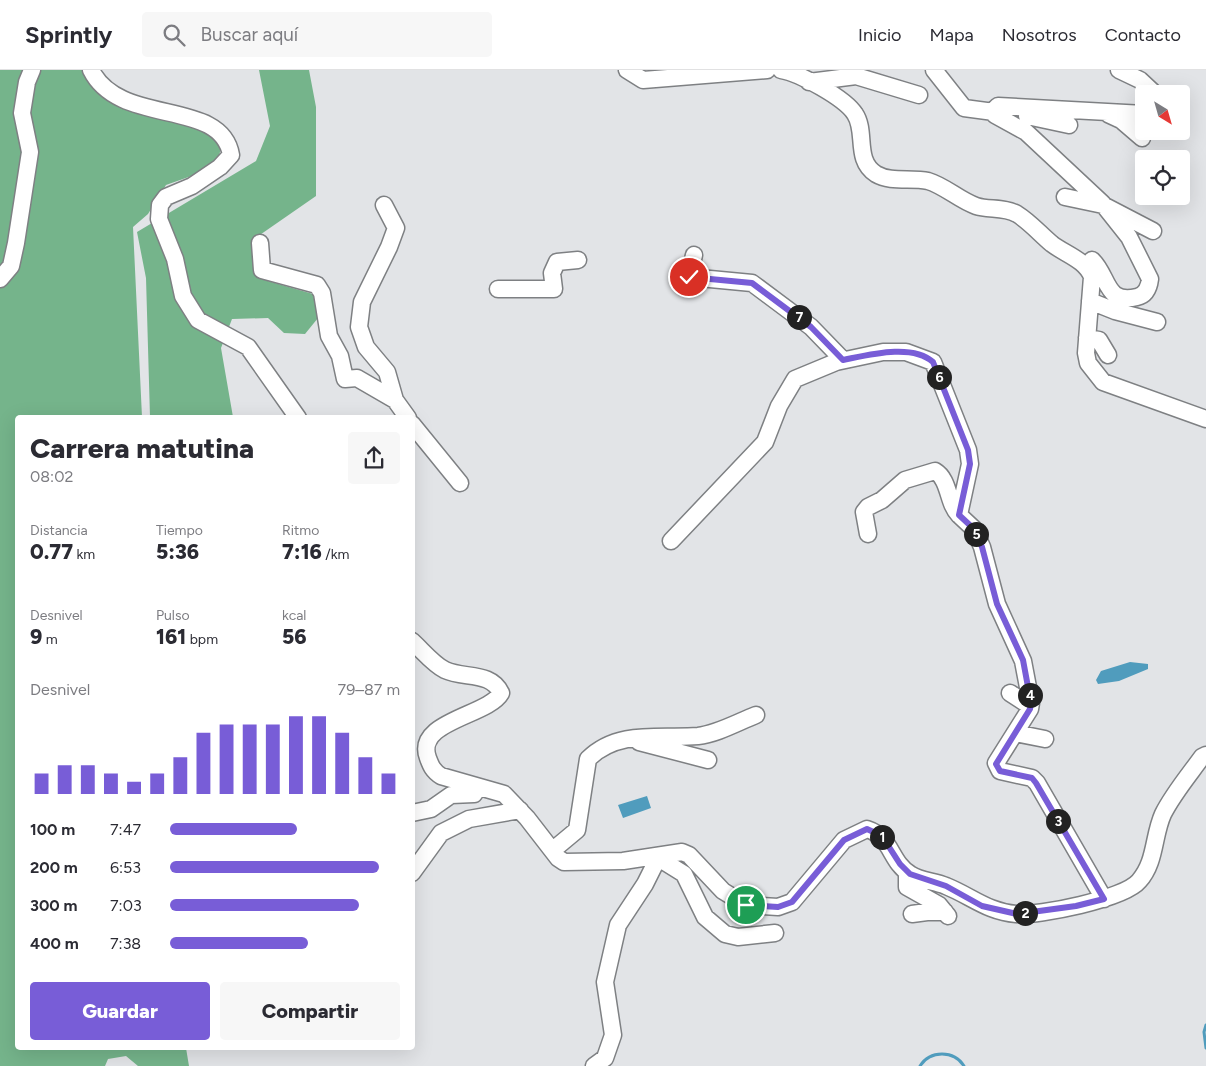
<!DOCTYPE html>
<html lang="es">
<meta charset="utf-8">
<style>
body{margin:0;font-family:Figtree,sans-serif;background:#f7f7f7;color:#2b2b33;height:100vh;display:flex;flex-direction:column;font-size:19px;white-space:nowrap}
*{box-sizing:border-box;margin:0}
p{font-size:16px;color:#7c7c81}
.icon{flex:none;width:28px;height:28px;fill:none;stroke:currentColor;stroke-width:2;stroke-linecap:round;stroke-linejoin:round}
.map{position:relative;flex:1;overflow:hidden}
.drawer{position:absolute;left:15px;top:345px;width:400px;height:635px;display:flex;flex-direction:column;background:#fff;border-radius:5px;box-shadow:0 5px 20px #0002}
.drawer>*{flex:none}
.needle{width:32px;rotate:143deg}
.buttons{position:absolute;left:1135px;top:15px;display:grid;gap:10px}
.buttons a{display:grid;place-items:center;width:55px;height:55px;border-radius:5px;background:#fff;box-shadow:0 5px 20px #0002;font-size:25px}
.pin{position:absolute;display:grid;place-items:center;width:42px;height:42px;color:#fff;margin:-21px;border:2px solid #fff;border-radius:50%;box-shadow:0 1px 5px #0007}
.km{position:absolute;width:25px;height:25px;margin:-12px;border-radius:50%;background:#222;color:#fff;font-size:14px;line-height:25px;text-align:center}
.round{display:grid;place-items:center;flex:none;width:52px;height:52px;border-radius:5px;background:#f7f7f7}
.head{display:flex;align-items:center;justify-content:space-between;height:85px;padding:0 15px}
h1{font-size:28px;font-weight:800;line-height:38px}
.metrics{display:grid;grid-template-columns:repeat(3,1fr);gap:8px;height:85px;padding:5px 15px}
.metrics div{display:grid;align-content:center}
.metrics b{font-size:21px;font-weight:800}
.metrics small{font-size:14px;font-weight:400}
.metrics p{font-size:14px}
.chart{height:140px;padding:10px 15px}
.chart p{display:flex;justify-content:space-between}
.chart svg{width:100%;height:90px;margin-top:5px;stroke:#785dd7;stroke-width:6}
.button{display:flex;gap:10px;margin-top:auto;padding:10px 15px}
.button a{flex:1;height:58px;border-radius:5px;background:#785dd7;color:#fff;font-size:20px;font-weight:800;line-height:58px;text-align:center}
.button a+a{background:#f7f7f7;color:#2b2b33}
ul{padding:0 15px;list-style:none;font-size:16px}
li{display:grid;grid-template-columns:80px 60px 1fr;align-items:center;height:38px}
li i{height:12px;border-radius:6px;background:#785dd7}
header{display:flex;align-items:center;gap:30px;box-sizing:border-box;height:70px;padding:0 25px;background:#fff;border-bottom:1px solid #e1e1e2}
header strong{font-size:24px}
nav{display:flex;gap:28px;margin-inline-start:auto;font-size:18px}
.search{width:350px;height:45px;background:#f7f7f7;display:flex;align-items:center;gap:12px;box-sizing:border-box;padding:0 18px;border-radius:5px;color:#7c7c81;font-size:19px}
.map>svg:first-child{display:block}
.forest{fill:#75b48b}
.water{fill:#509cbd}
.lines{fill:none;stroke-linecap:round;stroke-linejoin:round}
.stream{stroke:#509cbd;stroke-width:3}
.minor-casing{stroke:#7e8083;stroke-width:19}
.minor{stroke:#fff;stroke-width:16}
.route-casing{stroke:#fff;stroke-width:10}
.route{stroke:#785dd7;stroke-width:6}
</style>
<header>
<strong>Sprintly</strong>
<div class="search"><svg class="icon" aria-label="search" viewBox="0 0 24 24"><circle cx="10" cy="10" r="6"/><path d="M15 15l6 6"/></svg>Buscar aquí</div>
<nav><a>Inicio</a><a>Mapa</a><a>Nosotros</a><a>Contacto</a></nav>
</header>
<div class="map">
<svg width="1206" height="996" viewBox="0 0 1206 996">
<rect width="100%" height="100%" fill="#e2e4e7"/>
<path class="forest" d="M0,0H82L113,34L188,52L212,64L222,75L218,89L197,104L166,115L148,144L133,157L142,347L18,348V978H186L189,996H138L126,986L108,989L105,996H0Z
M259,0H309L316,37V126L251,171L261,209L313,224L318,248L305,264L284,263L268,248L232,249L221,278L233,347H150L146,208L137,162L256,91L270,56Z"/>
<path class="water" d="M1130,592L1148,594V599L1119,611L1098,614L1096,610L1101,601Z
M647,726L651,738L623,748L618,735Z"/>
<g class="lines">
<path class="stream" d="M1206,955L1204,962L1206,978
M920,996C930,980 954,980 964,996"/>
<defs>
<path id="minor" d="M91,0C120,58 221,27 231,85L220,97L192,116L166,127L160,135L159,149L175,189L183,226L198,250L248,277L298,348
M627,0L643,10L767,0
M781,0C799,3 845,28 855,44C867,62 854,90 876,104C891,113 912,107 928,111C945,116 959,130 976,136C988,140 1005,137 1017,144C1030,152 1040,164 1052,174C1065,184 1086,190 1092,207L1086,283L1088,293L1103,312L1206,349
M934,0L964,38L994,42
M1119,0L1140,10L1155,24
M809,12L856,6L919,25
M1108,44L1121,50L1142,68
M1027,46L1069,55
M1065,127L1103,135L1153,161
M384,135L396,158L389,177L362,232L359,257L366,277L387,302L395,330L408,348
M260,173L262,200L317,215L322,223L329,266L340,286L345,309L357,308L395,330
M694,185L689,207L752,213L811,257L843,290
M1092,190C1109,206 1105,235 1137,227C1146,225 1149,217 1150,209L1129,167L1102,133L1026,62L995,45L994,40L998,36L1144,44
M0,209L11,196L16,173L30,82L22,43L27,12L32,0
M498,219H554L552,203L557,192L578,190
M1090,231L1115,241L1157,252
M1087,268L1099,270L1108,285
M412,354L460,413
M868,464L864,442L868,437L882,430L905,410L935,401C950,410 947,433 959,445
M671,471L765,372L779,336L795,309L836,292L883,282H906L933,292L968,380L970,394L959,445L974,459L982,477L997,534L1023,591L1031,633L1030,639L996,693L1000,701L1032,708L1037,713L1104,829
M412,571C422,580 433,594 445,600C464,609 491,601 501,623C488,646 414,651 428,688C431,696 433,701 441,706L504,724L527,748L558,788L564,792L623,791L682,782L689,785L723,821L746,835L778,837L792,832L844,770L867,759C892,767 890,792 910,804C920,811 935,811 946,816C971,826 988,842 1016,844C1039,846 1124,829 1139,811C1156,792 1153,766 1163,744C1173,724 1189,705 1202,687L1206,685
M1010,623L1030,636
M1015,663L1045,669
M639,672L708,690
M412,743L431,739L451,725L474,724L479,717
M553,780L577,760L588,689C618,659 661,669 698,666C717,664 738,652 756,645
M655,786L684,804L705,847L725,864L738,867L775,863
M907,802V817L939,835L948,846
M412,803L441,763L469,749L520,740
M912,844L927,842H945
M594,996L605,988L613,965L605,912L618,855L645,814L654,796L655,786"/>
</defs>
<use href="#minor" class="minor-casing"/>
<use href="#minor" class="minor"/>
</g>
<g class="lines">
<defs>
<path id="route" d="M689,207L752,213L811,257L843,290C868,285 912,273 933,292L968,380L970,394L959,445L974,459L982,477L997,534L1023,590L1031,633L1030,639L996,694L1000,701L1032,708L1036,713L1104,829L1076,836L1017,844L982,836L946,816L910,804L900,794L882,766L867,759L844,770L792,832L778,837L746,835"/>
</defs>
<use href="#route" class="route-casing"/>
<use href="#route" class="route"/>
</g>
</svg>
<div class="buttons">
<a><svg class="needle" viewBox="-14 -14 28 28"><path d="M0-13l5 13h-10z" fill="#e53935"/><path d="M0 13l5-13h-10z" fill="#7c7c81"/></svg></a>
<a><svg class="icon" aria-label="locate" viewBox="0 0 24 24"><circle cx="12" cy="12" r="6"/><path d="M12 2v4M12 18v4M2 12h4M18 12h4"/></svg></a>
</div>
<div class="pin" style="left:746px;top:835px;background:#1e9e55"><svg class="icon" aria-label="arrive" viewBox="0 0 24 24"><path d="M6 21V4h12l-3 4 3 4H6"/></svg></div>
<div class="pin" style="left:689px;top:207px;background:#d93025"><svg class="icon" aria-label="check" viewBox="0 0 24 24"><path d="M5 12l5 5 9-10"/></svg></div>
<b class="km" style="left:882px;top:767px">1</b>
<b class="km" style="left:1025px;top:843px">2</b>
<b class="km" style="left:1058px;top:751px">3</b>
<b class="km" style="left:1030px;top:625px">4</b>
<b class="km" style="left:976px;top:464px">5</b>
<b class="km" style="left:939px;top:307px">6</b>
<b class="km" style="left:799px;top:247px">7</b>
<section class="drawer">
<div class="head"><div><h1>Carrera matutina</h1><p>08:02</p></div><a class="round"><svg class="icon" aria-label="share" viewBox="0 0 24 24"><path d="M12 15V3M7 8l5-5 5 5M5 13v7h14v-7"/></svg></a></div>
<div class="metrics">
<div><p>Distancia</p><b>0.77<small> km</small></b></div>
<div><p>Tiempo</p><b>5:36</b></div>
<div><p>Ritmo</p><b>7:16<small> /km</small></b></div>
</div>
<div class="metrics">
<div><p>Desnivel</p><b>9<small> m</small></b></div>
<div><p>Pulso</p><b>161<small> bpm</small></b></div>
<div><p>kcal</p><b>56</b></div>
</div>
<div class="chart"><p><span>Desnivel</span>79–87 m</p>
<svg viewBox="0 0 160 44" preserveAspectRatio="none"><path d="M5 44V34M15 44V30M25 44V30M35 44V34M45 44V38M55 44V34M65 44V26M75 44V14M85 44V10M95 44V10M105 44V10M115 44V6M125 44V6M135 44V14M145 44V26M155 44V34"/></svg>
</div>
<ul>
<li><b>100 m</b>7:47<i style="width:55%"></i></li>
<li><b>200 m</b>6:53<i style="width:91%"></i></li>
<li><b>300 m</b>7:03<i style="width:82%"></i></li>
<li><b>400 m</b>7:38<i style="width:60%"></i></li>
</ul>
<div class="button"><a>Guardar</a><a>Compartir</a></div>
</section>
</div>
